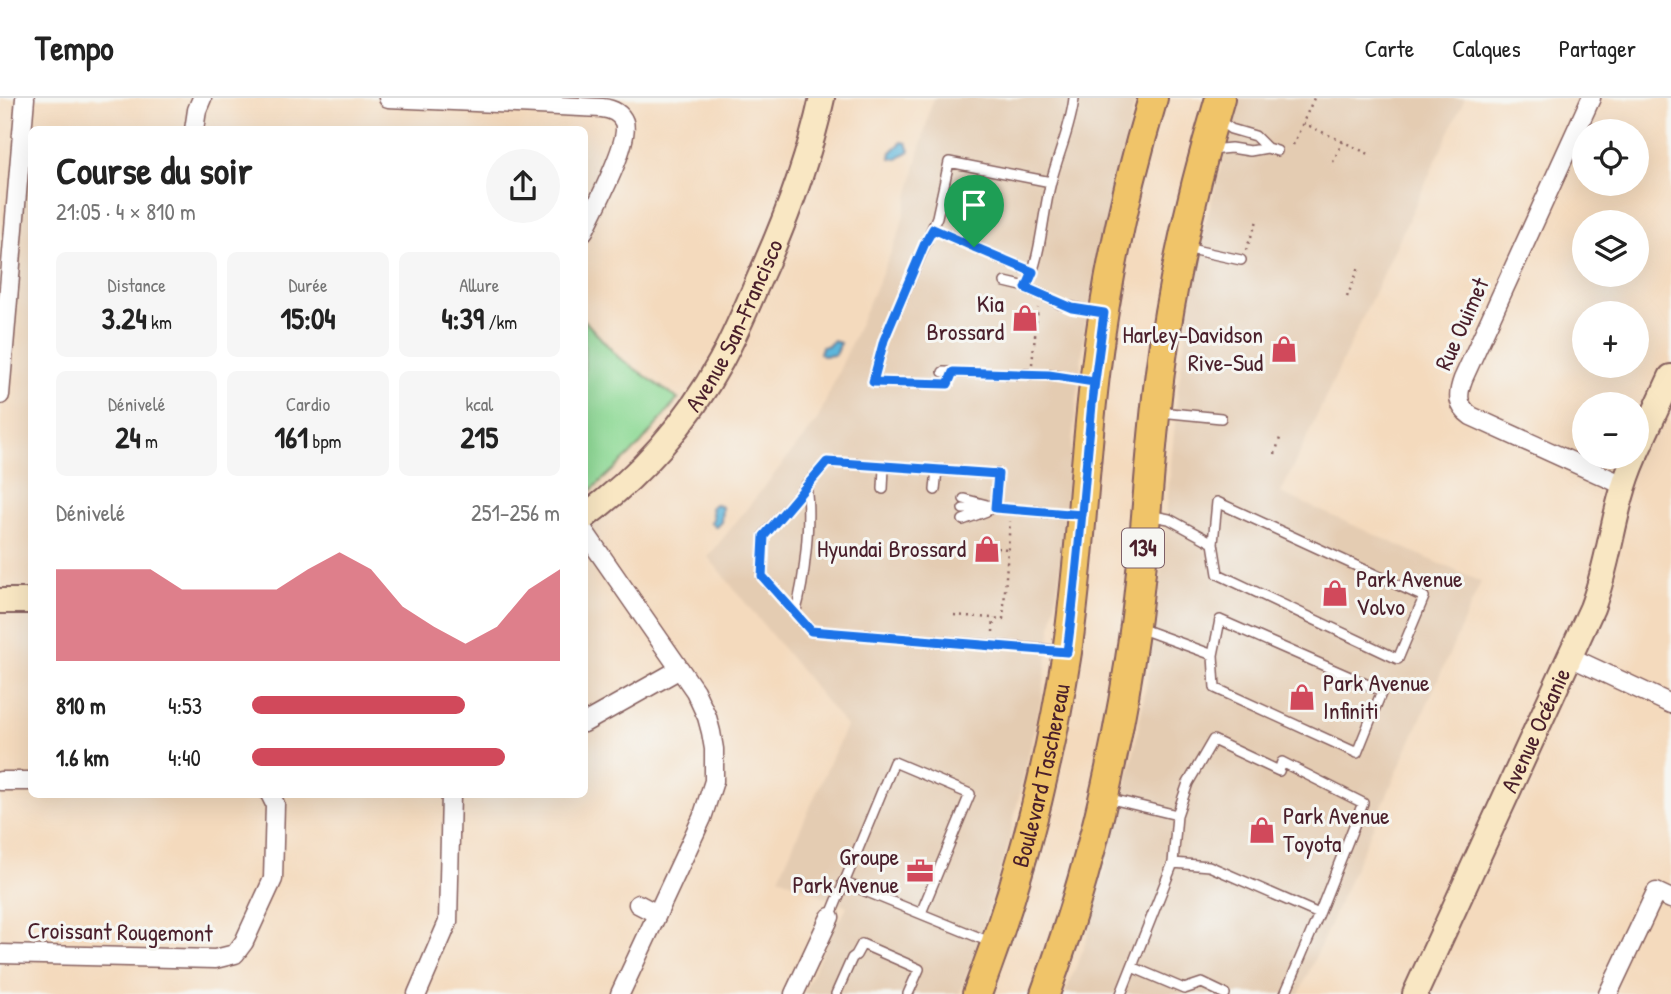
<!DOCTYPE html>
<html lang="fr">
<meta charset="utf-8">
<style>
body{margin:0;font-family:"Patrick Hand",sans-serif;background:#f6f6f6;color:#222;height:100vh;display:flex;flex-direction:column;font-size:26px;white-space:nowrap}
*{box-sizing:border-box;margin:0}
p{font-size:23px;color:#767676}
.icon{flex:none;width:38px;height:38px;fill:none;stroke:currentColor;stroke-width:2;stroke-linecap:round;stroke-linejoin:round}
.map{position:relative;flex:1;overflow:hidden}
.panel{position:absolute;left:28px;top:28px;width:560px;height:672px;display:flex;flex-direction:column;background:#fff;border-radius:10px;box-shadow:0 7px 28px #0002}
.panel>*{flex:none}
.controls{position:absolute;left:1572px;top:21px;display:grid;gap:14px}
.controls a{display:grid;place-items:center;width:77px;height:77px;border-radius:50%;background:#fff;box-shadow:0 7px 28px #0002;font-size:35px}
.pin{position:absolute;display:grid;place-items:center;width:60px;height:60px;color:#fff;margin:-72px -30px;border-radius:50% 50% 50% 0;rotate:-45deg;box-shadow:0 0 7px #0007}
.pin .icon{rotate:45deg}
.round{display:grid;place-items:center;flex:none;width:74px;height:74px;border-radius:37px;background:#f6f6f6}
.summary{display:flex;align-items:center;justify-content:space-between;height:119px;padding:0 28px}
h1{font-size:38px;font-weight:700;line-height:52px}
.metrics{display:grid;grid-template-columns:repeat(3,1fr);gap:10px;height:119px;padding:7px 28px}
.metrics div{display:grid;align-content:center;border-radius:10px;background:#f6f6f6;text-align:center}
.metrics b{font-size:30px;font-weight:700}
.metrics small{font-size:19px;font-weight:400}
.metrics p{font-size:19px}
.chart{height:196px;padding:14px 28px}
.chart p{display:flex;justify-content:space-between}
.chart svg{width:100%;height:126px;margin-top:7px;fill:#d1495b;opacity:.7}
ul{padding:0 28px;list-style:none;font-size:23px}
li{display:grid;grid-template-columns:112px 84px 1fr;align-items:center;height:52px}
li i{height:18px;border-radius:9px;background:#d1495b}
header{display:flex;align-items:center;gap:42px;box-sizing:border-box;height:98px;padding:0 35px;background:#fff;border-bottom:2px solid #e0e0e0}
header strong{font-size:33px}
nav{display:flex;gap:38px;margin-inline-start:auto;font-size:24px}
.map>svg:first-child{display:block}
.built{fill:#e4ccb2}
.green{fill:#90da97;stroke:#6d7c61;stroke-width:2}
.water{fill:#5db6db;stroke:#546a83;stroke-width:2}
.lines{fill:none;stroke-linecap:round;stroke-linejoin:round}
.lane-casing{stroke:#86605e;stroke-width:12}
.street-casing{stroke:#86605e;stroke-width:21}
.secondary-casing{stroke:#86605e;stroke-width:28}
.primary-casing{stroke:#86605e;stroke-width:32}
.path{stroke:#86605e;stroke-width:2.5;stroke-dasharray:2 5;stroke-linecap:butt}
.lane{stroke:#fff;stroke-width:9}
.street{stroke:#fff;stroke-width:18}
.secondary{stroke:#f9e7c3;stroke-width:24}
.primary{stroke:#f0c469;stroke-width:28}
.route-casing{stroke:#fff;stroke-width:14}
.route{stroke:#1a73e8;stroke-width:9}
.labels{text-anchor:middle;stroke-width:6;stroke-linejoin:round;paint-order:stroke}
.shield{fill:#f6f6f2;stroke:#7e6067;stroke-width:2}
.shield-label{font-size:23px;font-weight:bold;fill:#4a1f2b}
.poi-label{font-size:24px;fill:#4a1f2b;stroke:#f6f6f2;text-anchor:end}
.street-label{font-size:24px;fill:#4a1f2b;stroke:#f6f6f2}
</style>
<header>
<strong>Tempo</strong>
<nav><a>Carte</a><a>Calques</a><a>Partager</a></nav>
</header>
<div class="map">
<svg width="1671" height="896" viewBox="0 0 1671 896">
<rect width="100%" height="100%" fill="#f6f6f2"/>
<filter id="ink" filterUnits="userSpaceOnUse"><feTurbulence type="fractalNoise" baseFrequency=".0143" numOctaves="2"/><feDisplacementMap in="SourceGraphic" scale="14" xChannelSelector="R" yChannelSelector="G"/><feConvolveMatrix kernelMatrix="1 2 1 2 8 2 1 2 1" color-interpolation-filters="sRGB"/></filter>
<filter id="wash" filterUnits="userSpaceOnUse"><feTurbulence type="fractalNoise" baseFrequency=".00686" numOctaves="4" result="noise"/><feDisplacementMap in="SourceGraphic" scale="28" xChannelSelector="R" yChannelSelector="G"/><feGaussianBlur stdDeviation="1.57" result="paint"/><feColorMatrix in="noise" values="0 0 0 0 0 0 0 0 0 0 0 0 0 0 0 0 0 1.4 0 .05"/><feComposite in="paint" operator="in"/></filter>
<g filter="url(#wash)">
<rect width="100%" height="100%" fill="#f4dabd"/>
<path class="built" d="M933,0H1136L1107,118L1085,232L1072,344L1060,473L1042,598L1008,747L973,861L959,896H803L838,820L841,821L847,808L779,779L846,628L708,459L817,323L899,136Z
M1239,0H1465L1281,395L1481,484L1299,896H1065L1088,838L1133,659L1149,573L1159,493L1178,292L1189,215L1205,127Z"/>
<path class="green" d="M584,222L618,259L678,301L638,349L585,398Z"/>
<path class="water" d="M902,44L907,45L910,53L900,58L898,61L890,60L891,54Z
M833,243L840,245L835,257L822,258L820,255L822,249L829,247Z
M716,406L722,409L721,424L716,429L710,424L713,421L711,409Z"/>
</g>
<g filter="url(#ink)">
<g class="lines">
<defs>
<path id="lane" d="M1074,0C1071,29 1058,56 1051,84C1042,118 1042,157 1026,189L1060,206L1100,215
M1218,22L1231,31L1255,38L1267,50
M1210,52L1231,50L1250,53L1267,50L1277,53
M933,131L1033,174
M1185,150L1241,162
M1005,184L1026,189
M943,274L1049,277L1092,283
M953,274L948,286L873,284L884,242L937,119L949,64L1051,84
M1160,314L1221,320
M883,391L884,369
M935,392L937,371
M964,401L987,407
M1217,404L1424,499L1398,561L1218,476L1213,445Z
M995,410L998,376L827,364L764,437L762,478L811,533L1065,553
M963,411L995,410L1077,417
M1148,417L1169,421L1213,445
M963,422L987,413
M795,516C805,482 811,421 806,387
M1220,522L1382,593L1357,655L1215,590L1213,557Z
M1139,530L1213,557
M1213,642L1279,673L1282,664L1363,705L1319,816L1209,768L1173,765L1177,717L1188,685Z
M1107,700L1177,717
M843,784L990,844
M830,819L894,664L970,696L921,815
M1132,869L1184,891L1202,885L1225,896
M836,896L852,860L856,857L862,846L919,871L908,896
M1121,896L1173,765
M1285,896L1319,816"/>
<path id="street" d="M388,0L602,10C611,11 620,14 624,24C631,43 594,112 584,133
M1591,0L1463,281C1457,297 1457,308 1471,318L1623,387
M194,32L197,12L202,0
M0,297L25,0
M584,433L695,593L707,619L711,634L714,651V683L702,720L620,896
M1570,559L1671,606
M584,625L680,571
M0,683H32
M638,806L657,816
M0,856L215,861L235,856L244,844L273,781L275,706L270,696
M417,896L448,824L451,696
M794,896L830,819
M1608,896L1656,794L1671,801"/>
<g id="secondary">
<path d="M1636,355L1671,279"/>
<path id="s1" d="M584,419C640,378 688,324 721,263C735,237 747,209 759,181C786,122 808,64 822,0"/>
<path d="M0,503H32"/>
<path id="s2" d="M1415,896L1592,510C1611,460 1613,408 1635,359"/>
</g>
<g id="primary">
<path id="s3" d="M977,896C1019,786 1049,670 1067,554C1081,459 1084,364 1096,269C1107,179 1127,87 1153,0"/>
<path d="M1045,896C1089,777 1118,652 1135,527C1146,443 1149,358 1160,274C1172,181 1193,90 1220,0"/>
</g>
</defs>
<use href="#lane" class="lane-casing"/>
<use href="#street" class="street-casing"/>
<use href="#secondary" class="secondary-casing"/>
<use href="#primary" class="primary-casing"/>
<path class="path" d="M1303,25L1371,57
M1293,47L1314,0
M1333,64L1344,41
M1246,152L1257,123
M1347,199L1360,167
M1032,266L1038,210
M1275,356L1280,340
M997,450L1008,451
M954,517L1003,521L1010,423
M993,534L994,520"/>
<use href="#lane" class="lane"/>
<use href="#street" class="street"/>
<use href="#secondary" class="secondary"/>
<use href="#primary" class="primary"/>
</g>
</g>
<g class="lines" filter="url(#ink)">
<defs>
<path id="route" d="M974,149L1033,174L1026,190L1072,210L1104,215L1092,306L1082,417L995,410L998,376L827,364L764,438L762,478L811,533L1067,554C1079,464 1085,374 1094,284L1049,277L953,274L948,286L873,284L884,242L925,145L933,131L974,149"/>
</defs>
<use href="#route" class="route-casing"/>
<use href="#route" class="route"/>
</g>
<defs>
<symbol id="shop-bare" viewBox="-9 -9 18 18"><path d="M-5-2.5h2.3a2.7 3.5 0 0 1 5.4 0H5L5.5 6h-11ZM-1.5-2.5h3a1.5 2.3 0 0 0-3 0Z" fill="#d1495b" stroke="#f6f6f2" stroke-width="2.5" paint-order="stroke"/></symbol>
<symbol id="office-bare" viewBox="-9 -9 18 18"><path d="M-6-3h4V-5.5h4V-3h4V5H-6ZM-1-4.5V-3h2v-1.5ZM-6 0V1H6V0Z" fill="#d1495b" stroke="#f6f6f2" stroke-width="2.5" paint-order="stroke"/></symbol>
</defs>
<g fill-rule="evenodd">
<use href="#shop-bare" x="1006" y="201" width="38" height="38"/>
<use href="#shop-bare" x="1265" y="232" width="38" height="38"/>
<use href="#shop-bare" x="968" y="432" width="38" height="38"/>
<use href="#shop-bare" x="1316" y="476" width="38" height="38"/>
<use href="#shop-bare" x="1283" y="580" width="38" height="38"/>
<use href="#shop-bare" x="1243" y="713" width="38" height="38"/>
<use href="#office-bare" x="901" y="754" width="38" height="38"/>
</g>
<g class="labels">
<rect class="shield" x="1122" y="430.5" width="42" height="39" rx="5"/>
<g class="shield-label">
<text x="1143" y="458">134</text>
</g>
<g class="poi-label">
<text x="1004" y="214">Kia<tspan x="1004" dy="28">Brossard</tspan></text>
<text x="1263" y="245">Harley-Davidson<tspan x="1263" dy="28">Rive-Sud</tspan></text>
<text x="966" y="459">Hyundai Brossard</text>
<text x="1356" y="489" text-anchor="start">Park Avenue<tspan x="1356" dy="28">Volvo</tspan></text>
<text x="1323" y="593" text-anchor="start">Park Avenue<tspan x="1323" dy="28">Infiniti</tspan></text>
<text x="1283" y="726" text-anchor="start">Park Avenue<tspan x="1283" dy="28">Toyota</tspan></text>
<text x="899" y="767">Groupe<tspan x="899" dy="28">Park Avenue</tspan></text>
</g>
<g class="street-label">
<text transform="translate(1462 226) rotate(-66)" y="8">Rue Ouimet</text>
<text dy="8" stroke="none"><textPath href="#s1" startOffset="247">Avenue San-Francisco</textPath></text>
<text dy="8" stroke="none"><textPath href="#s2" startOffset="290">Avenue Océanie</textPath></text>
<text dy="8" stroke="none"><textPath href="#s3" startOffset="228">Boulevard Taschereau</textPath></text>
<text transform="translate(120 834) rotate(1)" y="8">Croissant Rougemont</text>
</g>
</g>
</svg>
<div class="controls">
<a><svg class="icon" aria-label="locate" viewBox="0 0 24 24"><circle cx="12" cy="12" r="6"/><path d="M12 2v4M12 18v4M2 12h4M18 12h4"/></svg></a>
<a><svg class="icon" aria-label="layers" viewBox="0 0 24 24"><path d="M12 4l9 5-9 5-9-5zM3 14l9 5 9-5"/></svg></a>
<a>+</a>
<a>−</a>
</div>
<div class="pin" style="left:974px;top:149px;background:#1e9e55"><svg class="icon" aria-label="arrive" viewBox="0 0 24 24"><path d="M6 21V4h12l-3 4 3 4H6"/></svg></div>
<section class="panel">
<div class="summary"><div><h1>Course du soir</h1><p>21:05 · 4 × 810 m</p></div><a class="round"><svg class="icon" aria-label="share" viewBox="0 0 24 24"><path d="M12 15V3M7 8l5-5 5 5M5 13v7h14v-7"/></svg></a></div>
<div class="metrics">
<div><p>Distance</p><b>3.24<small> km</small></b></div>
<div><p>Durée</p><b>15:04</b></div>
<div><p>Allure</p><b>4:39<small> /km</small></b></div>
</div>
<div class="metrics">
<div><p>Dénivelé</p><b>24<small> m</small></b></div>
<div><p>Cardio</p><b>161<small> bpm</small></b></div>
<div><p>kcal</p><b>215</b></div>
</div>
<div class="chart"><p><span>Dénivelé</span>251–256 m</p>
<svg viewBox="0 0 160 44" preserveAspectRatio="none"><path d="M0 44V12L10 12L20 12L30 12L40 19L50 19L60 19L70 19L80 12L90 6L100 12L110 25L120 32L130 38L140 32L150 19L160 12V44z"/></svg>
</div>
<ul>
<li><b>810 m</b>4:53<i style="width:69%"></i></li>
<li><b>1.6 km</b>4:40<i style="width:82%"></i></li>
</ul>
</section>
</div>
